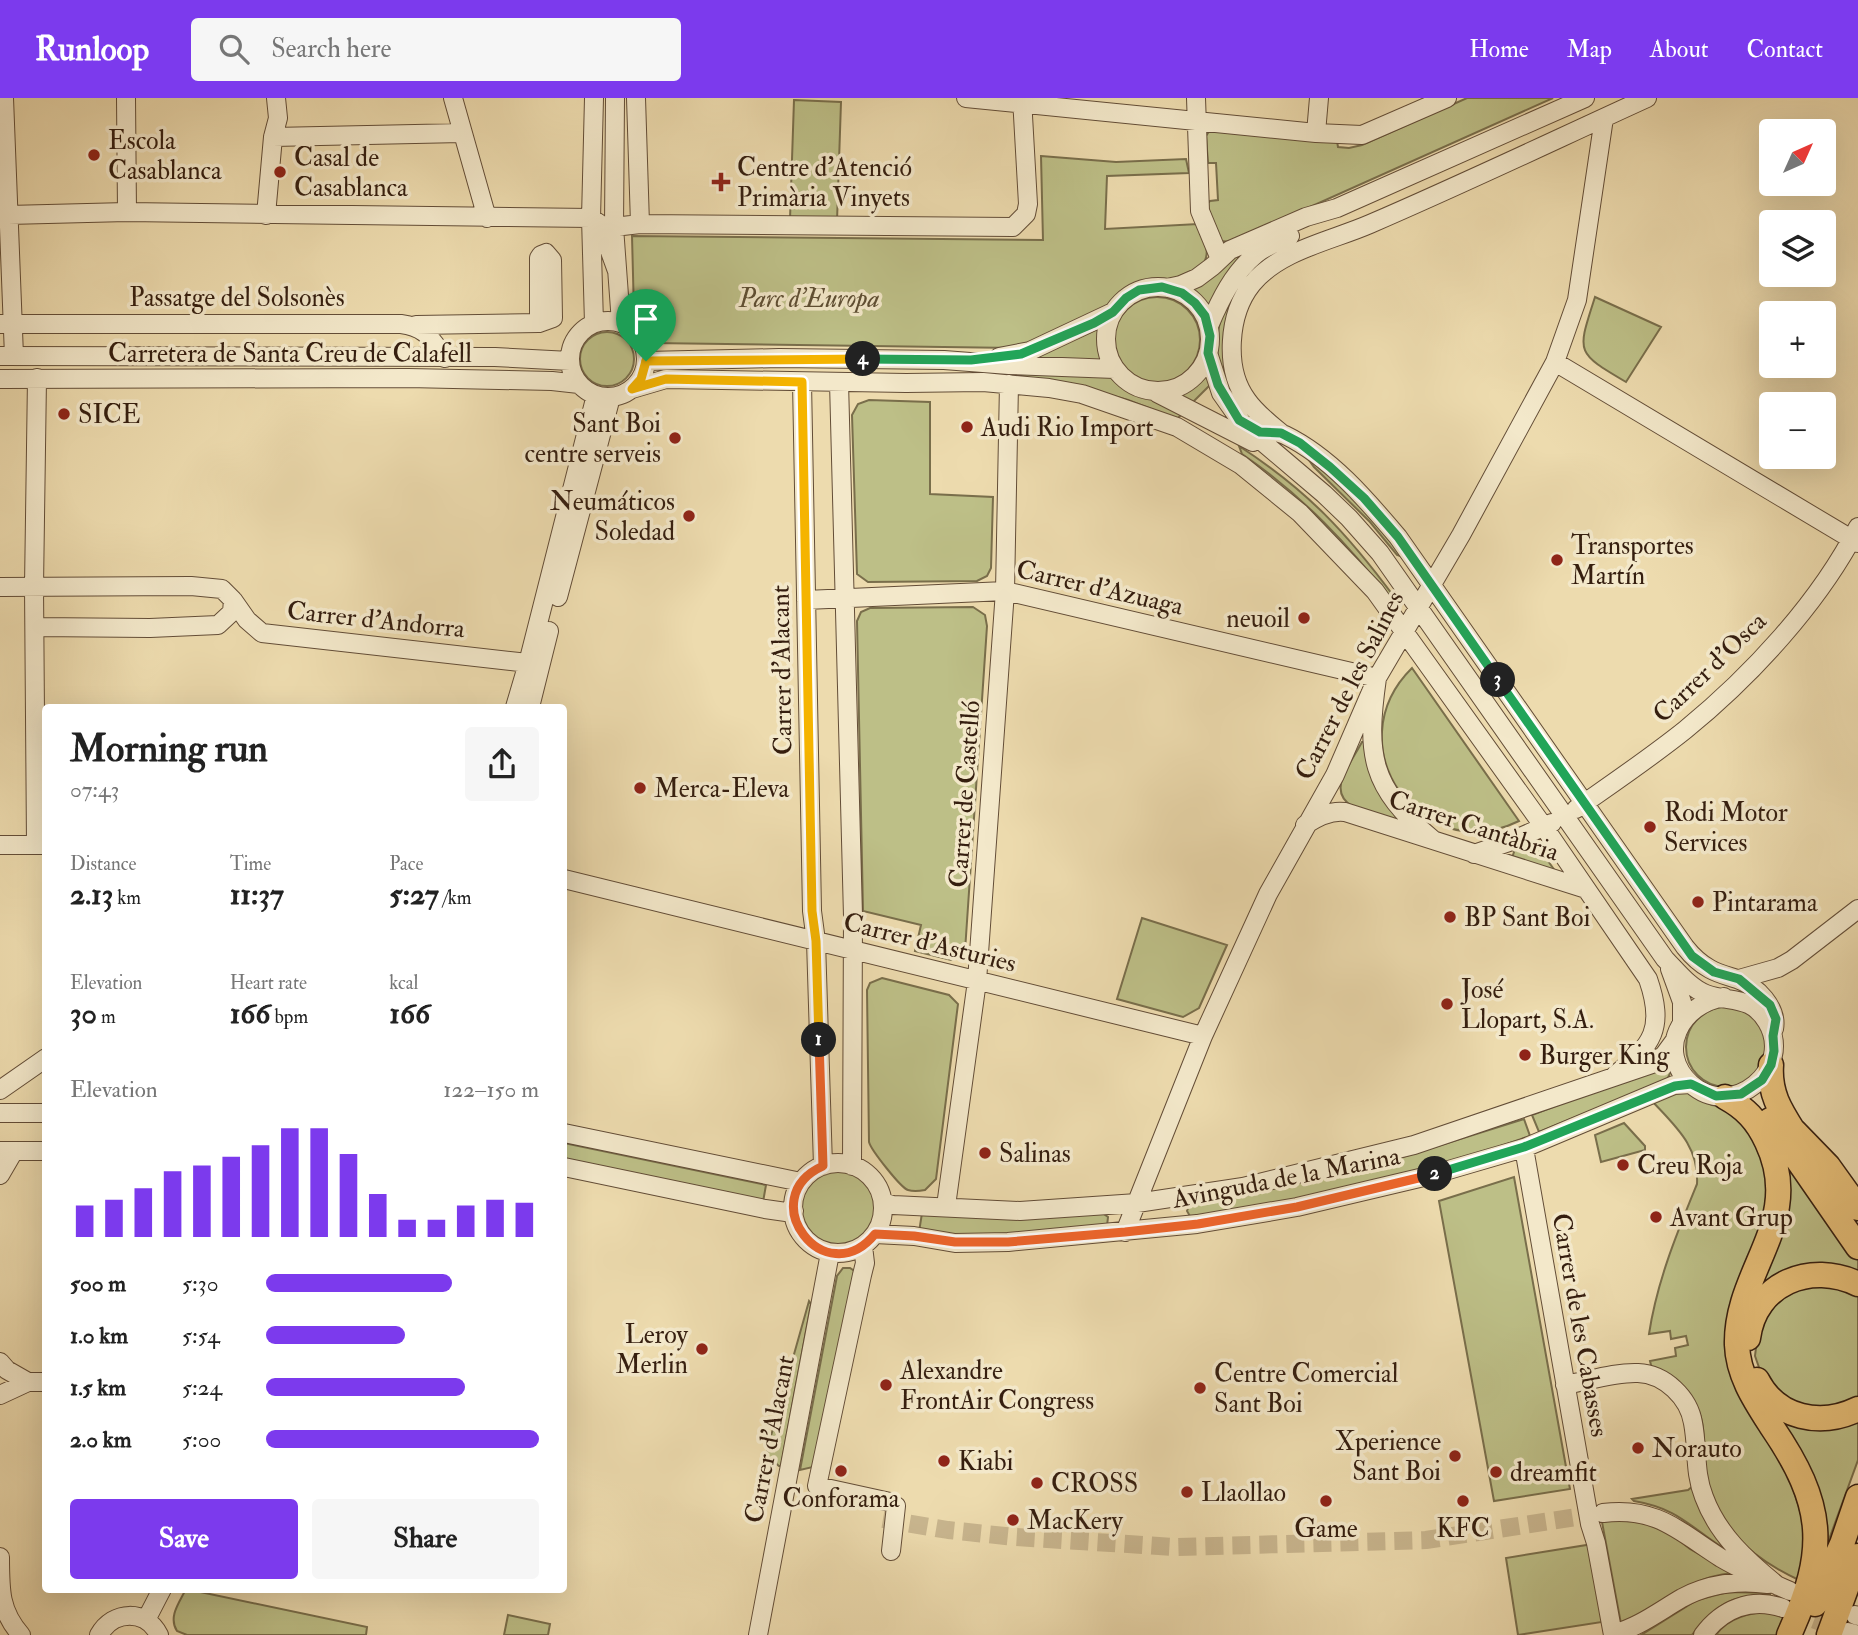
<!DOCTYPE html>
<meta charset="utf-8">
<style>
body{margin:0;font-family:"IM FELL Double Pica",serif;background:#f6f6f6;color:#222;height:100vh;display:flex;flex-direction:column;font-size:26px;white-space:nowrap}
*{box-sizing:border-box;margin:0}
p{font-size:23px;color:#767676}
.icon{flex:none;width:38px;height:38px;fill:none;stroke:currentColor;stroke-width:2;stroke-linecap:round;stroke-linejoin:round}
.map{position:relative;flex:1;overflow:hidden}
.panel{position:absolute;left:42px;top:606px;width:525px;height:889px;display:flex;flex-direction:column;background:#fff;border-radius:7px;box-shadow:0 7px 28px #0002}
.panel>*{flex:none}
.needle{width:46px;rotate:45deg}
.controls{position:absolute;left:1759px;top:21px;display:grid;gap:14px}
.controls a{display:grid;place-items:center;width:77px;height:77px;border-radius:7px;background:#fff;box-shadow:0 7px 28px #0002;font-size:35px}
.pin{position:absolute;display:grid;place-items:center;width:60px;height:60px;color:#fff;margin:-72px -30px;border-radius:50% 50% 50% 0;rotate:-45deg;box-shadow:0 0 7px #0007}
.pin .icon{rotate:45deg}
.km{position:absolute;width:35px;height:35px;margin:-18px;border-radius:50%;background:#222;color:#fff;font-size:19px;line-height:35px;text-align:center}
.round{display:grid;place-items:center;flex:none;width:74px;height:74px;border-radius:7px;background:#f6f6f6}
.overview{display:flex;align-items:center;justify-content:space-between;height:119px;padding:0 28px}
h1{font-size:38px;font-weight:700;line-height:52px}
.stats{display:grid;grid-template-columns:repeat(3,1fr);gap:10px;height:119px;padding:7px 28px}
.stats div{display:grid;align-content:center}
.stats b{font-size:30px;font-weight:700}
.stats small{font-size:19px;font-weight:400}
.stats p{font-size:19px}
.chart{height:196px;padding:14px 28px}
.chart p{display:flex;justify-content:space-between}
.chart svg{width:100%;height:126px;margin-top:7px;stroke:#7c3aed;stroke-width:6}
.action{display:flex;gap:14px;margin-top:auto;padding:14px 28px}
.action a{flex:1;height:80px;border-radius:7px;background:#7c3aed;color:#fff;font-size:28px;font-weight:700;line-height:80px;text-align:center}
.action a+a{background:#f6f6f6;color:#222}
ul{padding:0 28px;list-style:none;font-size:23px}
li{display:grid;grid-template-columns:112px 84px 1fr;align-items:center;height:52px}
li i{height:18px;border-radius:9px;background:#7c3aed}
header{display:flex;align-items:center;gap:42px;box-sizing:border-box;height:98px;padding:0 35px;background:#7c3aed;color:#fff}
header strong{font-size:33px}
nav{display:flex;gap:38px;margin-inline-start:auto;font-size:24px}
.search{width:490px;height:63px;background:#f6f6f6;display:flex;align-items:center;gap:18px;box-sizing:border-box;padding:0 24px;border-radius:7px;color:#767676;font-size:26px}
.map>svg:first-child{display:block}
.green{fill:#bdbf87;stroke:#796e4b;stroke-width:2}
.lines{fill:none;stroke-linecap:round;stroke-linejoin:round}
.minor-tunnel{stroke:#c8b58e;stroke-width:18;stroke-dasharray:18 9;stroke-linecap:butt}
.minor-casing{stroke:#634d37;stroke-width:20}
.highway-casing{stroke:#351e0f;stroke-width:27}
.minor{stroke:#f3e8ca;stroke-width:18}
.highway{stroke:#e6be77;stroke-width:24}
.split-1-casing{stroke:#fff;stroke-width:14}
.split-2-casing{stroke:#fff;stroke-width:14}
.split-3-casing{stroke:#fff;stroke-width:14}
.split-4-casing{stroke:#fff;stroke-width:14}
.split-5-casing{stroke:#fff;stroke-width:14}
.split-1{stroke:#f5b400;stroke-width:9}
.split-2{stroke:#f0652b;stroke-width:9}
.split-3{stroke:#22a559;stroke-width:9}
.split-4{stroke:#22a559;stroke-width:9}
.split-5{stroke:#f5b400;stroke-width:9}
.poi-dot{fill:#8f2418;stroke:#f3e8ca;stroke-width:2.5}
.labels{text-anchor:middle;stroke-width:7;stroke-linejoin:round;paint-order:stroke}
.poi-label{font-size:26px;fill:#351e0f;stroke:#f3e8ca;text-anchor:start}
.street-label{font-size:26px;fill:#351e0f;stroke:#f3e8ca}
.park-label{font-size:26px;font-style:italic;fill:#5e4e33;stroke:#f3e8ca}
</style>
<header>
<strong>Runloop</strong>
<div class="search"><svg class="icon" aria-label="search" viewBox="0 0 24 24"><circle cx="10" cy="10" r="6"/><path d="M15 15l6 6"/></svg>Search here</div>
<nav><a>Home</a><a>Map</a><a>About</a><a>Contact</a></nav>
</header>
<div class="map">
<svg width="1858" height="1537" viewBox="0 0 1858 1537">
<rect width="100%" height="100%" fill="#eddbae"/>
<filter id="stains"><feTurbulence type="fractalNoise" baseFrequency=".00286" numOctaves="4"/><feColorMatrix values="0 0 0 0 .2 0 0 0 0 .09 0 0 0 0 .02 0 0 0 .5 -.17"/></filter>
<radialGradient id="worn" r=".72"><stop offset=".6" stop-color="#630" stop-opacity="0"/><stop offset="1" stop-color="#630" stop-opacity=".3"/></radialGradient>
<path class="green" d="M1467,0H1553L1232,144L1221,143L1206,107L1210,103L1218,102L1216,65H1208L1206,38L1210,32L1337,43L1338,49L1349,50L1362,47Z
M794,2L841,4L837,123L790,121Z
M1041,58L1116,64L1186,61L1189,75L1107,78L1105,131L1198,126C1203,141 1213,155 1201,169L1166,184H1144L1129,188L1105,212L1016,250L651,245L634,215L632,138L1043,142Z
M1238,155L1241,161L1207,212L1188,192Z
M1247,172L1249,177C1224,212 1228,228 1228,269L1221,276C1210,228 1223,213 1247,172Z
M1114 242a43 43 0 1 1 86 0a43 43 0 1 1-86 0Z
M1595,199L1661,229L1626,284C1575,254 1577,255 1595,199Z
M1100,230L1102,263L1031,260Z
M580 261a27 27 0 1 1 54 0a27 27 0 1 1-54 0Z
M974,274L1100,275L1112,279L1130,293L1143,298L1162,301L1184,314L1177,321L1128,302L1099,294L973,280Z
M1205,274L1211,286L1192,305L1179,297L1194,286Z
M869,302L930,304V396L993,399L991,470L987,478L977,483L868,484L857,476L852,317L858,306Z
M1239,348C1307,392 1347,435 1395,500V503L1393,504C1349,447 1302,397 1242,356Z
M1303,354L1356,402L1399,452L1400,458L1397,457L1370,424L1314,369Z
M973,509L985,517L987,528L965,853L951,862L915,853L921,827L863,813L857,523L861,514L870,510Z
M1412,570L1519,723C1421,771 1334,647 1412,570Z
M1362,644H1365L1377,688L1399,724C1378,718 1329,712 1343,679C1348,667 1356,655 1362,644Z
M1534,744L1556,774L1512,760L1515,751Z
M1142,820L1227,847L1199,910L1183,919L1117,901Z
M882,880L949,897L958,906L936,1081L925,1092C920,1093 914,1094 908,1092C901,1090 871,1052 869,1044L867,892L870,885Z
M1686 949a40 40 0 1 1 80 0a40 40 0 1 1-80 0Z
M1664,966L1671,973L1667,982L1539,1034L1532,1017Z
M1673,994L1688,995L1712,1007L1725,1009L1745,1023L1766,1072L1767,1118L1729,1221L1790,1376L1807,1439L1801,1483C1748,1459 1711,1424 1704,1363C1703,1347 1706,1325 1697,1310C1691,1300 1662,1280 1652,1271L1650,1263L1676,1258L1675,1250L1688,1247L1686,1238L1671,1241L1670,1233L1649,1236C1657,1183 1677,1135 1697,1086C1699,1048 1676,1029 1652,1003Z
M1524,1021L1530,1038L1481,1055L1366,1088L1191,1120L1187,1113L1190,1105L1316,1082L1377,1067Z
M1624,1025L1645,1048V1052L1601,1064L1595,1037Z
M1772,1044L1858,1160V1180L1847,1174L1747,1211L1757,1181Z
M564,1045L766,1087L763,1104L564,1062Z
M801 1110a39 39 0 1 1 78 0a39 39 0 1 1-78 0Z
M1514,1079L1570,1391L1494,1403L1439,1103Z
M1101,1114L1108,1119L1107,1128L1089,1133L960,1137L919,1134L922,1115Z
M843,1170H850L856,1174L813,1369L800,1372L837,1178Z
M1821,1184L1858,1196V1301L1844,1309H1799L1762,1278L1755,1258L1759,1225L1782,1195Z
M809,1203L811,1206L781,1368H779L768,1359L767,1352Z
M1764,1303L1858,1318V1362L1819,1469Z
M1693,1388L1728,1453C1691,1431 1681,1411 1634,1403L1632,1401L1688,1392Z
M1619,1421L1645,1425L1671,1436L1690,1451L1732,1475C1689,1479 1658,1508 1621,1526L1602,1424Z
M1593,1446L1602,1524L1518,1537L1506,1460Z
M186,1491L367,1529L366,1537H187L177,1533C168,1519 179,1505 186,1491Z
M1728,1494L1770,1495V1497C1730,1496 1717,1507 1692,1537H1641L1697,1502Z
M1770,1513L1787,1519L1781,1537H1716C1728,1519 1751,1515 1770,1513Z
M508,1517L550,1526L548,1537H504Z"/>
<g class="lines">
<path class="minor-tunnel" d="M883,1421L948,1432L1015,1439L1175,1449L1426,1442L1603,1415
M1789,1512L1842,1532"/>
<defs>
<path id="minor" d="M4,0L14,258
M126,0L127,114
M453,0L487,120
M594,0L591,120L594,225
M615,0L614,129L621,225
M636,0L640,126
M966,0L1316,35L1362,37L1447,0
M1196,0L1200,113L1220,161
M1316,35L1319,0
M273,39L462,35
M8,117L127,114L591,120L600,126L617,173
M266,117L273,39L278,20L276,0
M614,129L640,126L1013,129L1026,116L1028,106L1022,0
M1106 241a52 52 0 1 1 104 0a52 52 0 1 1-104 0Z
M1167,190L1181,187L1197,180L1213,168L1230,152L1306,119L1337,110L1585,0
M570 261a38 38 0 1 1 76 0a38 38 0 1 1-76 0Z
M0,226H401C426,229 431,241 445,260
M416,227L539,225L553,220L552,162L546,155L541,157L539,160V225
M1209,228C1220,202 1233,175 1256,156C1266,148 1278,144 1290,138
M1208,255L1221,295L1245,329L1324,396L1349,420L1380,455L1665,861C1677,873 1690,890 1706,896C1731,905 1751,897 1767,924C1795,971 1732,1023 1691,986C1655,953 1681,906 1724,899
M0,258L495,259L570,263
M999,259L1030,253L1113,214
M646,263L779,260L944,262L1009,267L1115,271
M1555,264L1858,445
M0,281L408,280L552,283L579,286
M802,284L812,813L816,843L823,1068
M839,284L853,818L852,1068
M632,291L666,281L906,285L983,284L1049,290L1082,296L1177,329L1241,367L1300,415L1375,493L1544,729L1648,881C1665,930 1653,947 1615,977
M1157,295L1253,344
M1249,328C1261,335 1273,331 1285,337C1330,359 1366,401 1398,439L1685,849C1692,858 1699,865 1710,871C1719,876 1728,878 1737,881C1757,888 1778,910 1774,931
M1281,335C1269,325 1256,315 1247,302C1224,271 1228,216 1252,186C1280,152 1331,143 1370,126C1463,86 1555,42 1647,0
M0,489L191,488L222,491L233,502L232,514L218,527L150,530L35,529
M558,499L611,299
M233,502L247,522L262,535L528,565
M806,502L1005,493L1377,580C1366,657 1370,689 1432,741
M515,609L528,565L596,297
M530,609L549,533
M1576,711C1613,685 1650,660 1685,632C1751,578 1819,505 1858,429
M1305,727C1317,719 1330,712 1345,714L1586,791
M0,747H45
M36,747L34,489L37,280
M1474,756L1509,744L1552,725
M564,781L1203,938
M1670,871L1682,904V923
M1739,881L1778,870L1792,862L1858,811
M0,992L46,960
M0,1015H46
M564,1035L801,1084
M1524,1050L1590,1426L1596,1445L1613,1537
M0,1053H46
M793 1110a45 45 0 1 1 90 0a45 45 0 1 1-90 0Z
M564,1069L765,1111L786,1114L794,1113
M0,1077L14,1053
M883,1104L893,1107L1020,1113L1137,1105L1243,1089L1414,1047L1652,966L1664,957L1675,942
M946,1108L977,883L1005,493L1009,286
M1125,1134L1203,938L1268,796L1335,677L1377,580L1461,437L1555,264L1577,202L1604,20
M875,1136L914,1138L955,1145L1008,1144L1197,1126L1297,1109L1428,1078L1524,1050L1674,987L1691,986
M863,1148L865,1165L862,1177L817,1388L890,1404L896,1408L891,1453
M0,1264L7,1272L28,1284
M1565,1287C1588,1283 1615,1274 1638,1275C1665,1276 1689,1300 1693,1325C1698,1351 1694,1374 1704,1399C1718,1437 1747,1463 1778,1488
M0,1297L28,1284H46
M1603,1415C1656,1408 1680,1434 1721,1460C1743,1473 1767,1483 1790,1493
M0,1459C0,1493 0,1513 21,1537
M1855,1517L1858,1518
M146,1522L162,1491
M1848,1534L1858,1537
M1613,1536C1639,1529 1658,1514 1682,1500C1708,1486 1739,1482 1768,1486
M99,1537C113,1512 146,1511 159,1537
M758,1537L830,1155
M1703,1537C1722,1511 1751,1499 1783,1510"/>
<path id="highway" d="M1771,967C1769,995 1780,1012 1794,1034
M1725,999C1745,1010 1757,1022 1767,1044C1805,1124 1735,1172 1737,1247C1738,1278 1756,1304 1772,1329C1825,1407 1828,1451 1789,1537
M1770,1022L1858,1149
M1794,1033L1828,1068L1858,1110
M1748,1240C1755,1185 1811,1163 1858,1186
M1757,1282C1777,1321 1821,1329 1858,1311
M1815,1506L1842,1446L1858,1399
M1829,1537L1858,1458"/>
</defs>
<use href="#minor" class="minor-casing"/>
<use href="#highway" class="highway-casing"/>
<use href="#minor" class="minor"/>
<use href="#highway" class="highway"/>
</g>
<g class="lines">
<defs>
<path id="split-1" d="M646,263L641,281L632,291L666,281L802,284L812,813L816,843L819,942"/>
<path id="split-2" d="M819,942L823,1068C752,1100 825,1197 875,1136L914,1138L955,1144H1008L1125,1134L1198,1126L1297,1109L1435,1076"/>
<path id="split-3" d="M1435,1076L1524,1049L1675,988L1691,986L1716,998L1741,996L1762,982L1771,967L1774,953L1773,938L1776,921L1770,907L1739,881L1714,874L1692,858L1498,582"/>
<path id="split-4" d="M863,261L971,262L1021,256L1094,225L1113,214L1126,200L1139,192L1162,189L1182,195L1195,205L1205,218L1210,238L1208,255L1218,287L1239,322L1260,334L1281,335L1300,345L1330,369L1364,400L1398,439L1498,582"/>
<path id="split-5" d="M646,263L863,261"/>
</defs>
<use href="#split-1" class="split-1-casing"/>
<use href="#split-2" class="split-2-casing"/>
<use href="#split-3" class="split-3-casing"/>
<use href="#split-4" class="split-4-casing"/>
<use href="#split-5" class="split-5-casing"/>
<use href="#split-1" class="split-1"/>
<use href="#split-2" class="split-2"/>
<use href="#split-3" class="split-3"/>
<use href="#split-4" class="split-4"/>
<use href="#split-5" class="split-5"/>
</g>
<g class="poi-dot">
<circle cx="94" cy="57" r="7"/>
<circle cx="280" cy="74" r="7"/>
<path d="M717.5 73.5h7v7h7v7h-7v7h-7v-7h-7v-7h7z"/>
<circle cx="64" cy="316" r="7"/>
<circle cx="967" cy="329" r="7"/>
<circle cx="675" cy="340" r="7"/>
<circle cx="689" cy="418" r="7"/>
<circle cx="1557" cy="462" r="7"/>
<circle cx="1304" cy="520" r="7"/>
<circle cx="640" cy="690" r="7"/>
<circle cx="1650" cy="729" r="7"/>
<circle cx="1698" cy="804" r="7"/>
<circle cx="1450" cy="819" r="7"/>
<circle cx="1447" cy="906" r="7"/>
<circle cx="1525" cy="957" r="7"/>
<circle cx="985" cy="1055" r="7"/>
<circle cx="1623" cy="1067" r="7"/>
<circle cx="1656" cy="1119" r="7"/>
<circle cx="702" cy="1251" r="7"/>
<circle cx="886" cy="1287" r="7"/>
<circle cx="1200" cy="1290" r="7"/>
<circle cx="1638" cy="1350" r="7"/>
<circle cx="1455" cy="1358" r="7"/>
<circle cx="944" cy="1363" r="7"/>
<circle cx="841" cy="1373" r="7"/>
<circle cx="1496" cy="1374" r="7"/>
<circle cx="1037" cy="1385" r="7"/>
<circle cx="1187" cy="1394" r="7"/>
<circle cx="1326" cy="1403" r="7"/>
<circle cx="1463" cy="1403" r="7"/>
<circle cx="1013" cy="1422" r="7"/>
</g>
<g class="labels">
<g class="poi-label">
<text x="108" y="51">Escola<tspan x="108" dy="30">Casablanca</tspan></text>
<text x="294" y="68">Casal de<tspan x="294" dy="30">Casablanca</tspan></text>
<text x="737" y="78">Centre d'Atenció<tspan x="737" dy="30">Primària Vinyets</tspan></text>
<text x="78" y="325">SICE</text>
<text x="661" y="334" text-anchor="end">Sant Boi<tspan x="661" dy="30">centre serveis</tspan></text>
<text x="981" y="338">Audi Rio Import</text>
<text x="675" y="412" text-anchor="end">Neumáticos<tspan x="675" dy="30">Soledad</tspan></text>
<text x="1571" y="456">Transportes<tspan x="1571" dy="30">Martín</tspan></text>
<text x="1290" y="529" text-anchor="end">neuoil</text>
<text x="654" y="699">Merca-Eleva</text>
<text x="1664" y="723">Rodi Motor<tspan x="1664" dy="30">Services</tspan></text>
<text x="1712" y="813">Pintarama</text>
<text x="1464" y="828">BP Sant Boi</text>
<text x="1461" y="900">José<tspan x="1461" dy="30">Llopart, S.A.</tspan></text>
<text x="1539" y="966">Burger King</text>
<text x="999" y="1064">Salinas</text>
<text x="1637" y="1076">Creu Roja</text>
<text x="1670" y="1128">Avant Grup</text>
<text x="688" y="1245" text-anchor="end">Leroy<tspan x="688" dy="30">Merlin</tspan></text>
<text x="900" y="1281">Alexandre<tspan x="900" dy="30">FrontAir Congress</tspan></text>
<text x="1214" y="1284">Centre Comercial<tspan x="1214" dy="30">Sant Boi</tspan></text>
<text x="1441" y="1352" text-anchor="end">Xperience<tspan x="1441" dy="30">Sant Boi</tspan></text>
<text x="1652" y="1359">Norauto</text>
<text x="958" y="1372">Kiabi</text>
<text x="1510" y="1383">dreamfit</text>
<text x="1051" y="1394">CROSS</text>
<text x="1201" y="1403">Llaollao</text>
<text x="841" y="1409" text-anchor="middle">Conforama</text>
<text x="1027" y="1431">MacKery</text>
<text x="1326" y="1439" text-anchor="middle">Game</text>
<text x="1463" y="1439" text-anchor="middle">KFC</text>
</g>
<g class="street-label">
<text x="237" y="208">Passatge del Solsonès</text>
<text x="290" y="264">Carretera de Santa Creu de Calafell</text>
<text transform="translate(1100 489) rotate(13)" y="9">Carrer d'Azuaga</text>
<text transform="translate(376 521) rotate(6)" y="9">Carrer d'Andorra</text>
<text transform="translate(1709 569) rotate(-44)" y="9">Carrer d'Osca</text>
<text transform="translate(781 572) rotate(-91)" y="9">Carrer d'Alacant</text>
<text transform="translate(1349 587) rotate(-63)" y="9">Carrer de les Salines</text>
<text transform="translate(964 696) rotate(-86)" y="9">Carrer de Castelló</text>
<text transform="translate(1474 727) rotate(18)" y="9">Carrer Cantàbria</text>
<text transform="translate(930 844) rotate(14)" y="9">Carrer d'Asturies</text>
<text transform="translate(1286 1079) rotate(-11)" y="9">Avinguda de la Marina</text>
<text transform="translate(1581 1227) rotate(80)" y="9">Carrer de les Cabasses</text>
<text transform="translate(769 1341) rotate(-79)" y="9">Carrer d'Alacant</text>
</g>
<g class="park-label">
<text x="809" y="209">Parc d'Europa</text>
</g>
</g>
<rect width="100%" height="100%" filter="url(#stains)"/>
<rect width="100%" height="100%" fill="url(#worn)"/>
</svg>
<div class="controls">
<a><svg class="needle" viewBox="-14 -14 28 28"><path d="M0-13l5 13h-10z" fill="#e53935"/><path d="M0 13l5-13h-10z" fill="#767676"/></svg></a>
<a><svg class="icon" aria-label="layers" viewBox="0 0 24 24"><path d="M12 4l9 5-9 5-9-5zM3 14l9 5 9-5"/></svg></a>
<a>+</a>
<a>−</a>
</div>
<div class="pin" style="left:646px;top:263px;background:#1e9e55"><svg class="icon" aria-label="arrive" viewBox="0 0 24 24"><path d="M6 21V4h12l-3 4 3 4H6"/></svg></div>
<b class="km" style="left:819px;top:942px">1</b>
<b class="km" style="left:1435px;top:1076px">2</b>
<b class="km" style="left:1498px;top:582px">3</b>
<b class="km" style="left:863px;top:261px">4</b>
<section class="panel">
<div class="overview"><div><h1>Morning run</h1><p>07:43</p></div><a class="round"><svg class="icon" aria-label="share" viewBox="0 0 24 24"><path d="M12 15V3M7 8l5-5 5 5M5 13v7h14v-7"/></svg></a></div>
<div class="stats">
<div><p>Distance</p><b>2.13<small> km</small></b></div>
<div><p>Time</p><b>11:37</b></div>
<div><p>Pace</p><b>5:27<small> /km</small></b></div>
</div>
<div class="stats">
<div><p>Elevation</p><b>30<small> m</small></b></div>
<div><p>Heart rate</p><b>166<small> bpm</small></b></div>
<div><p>kcal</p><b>166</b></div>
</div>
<div class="chart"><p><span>Elevation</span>122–150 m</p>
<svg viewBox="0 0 160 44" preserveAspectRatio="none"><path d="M5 44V33M15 44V31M25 44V27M35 44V21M45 44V19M55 44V16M65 44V12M75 44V6M85 44V6M95 44V15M105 44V29M115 44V38M125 44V38M135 44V33M145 44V31M155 44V32"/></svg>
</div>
<ul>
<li><b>500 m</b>5:30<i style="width:68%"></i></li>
<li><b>1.0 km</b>5:54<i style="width:51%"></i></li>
<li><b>1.5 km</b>5:24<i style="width:73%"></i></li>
<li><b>2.0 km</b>5:00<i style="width:100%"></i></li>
</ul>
<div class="action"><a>Save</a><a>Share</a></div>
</section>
</div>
